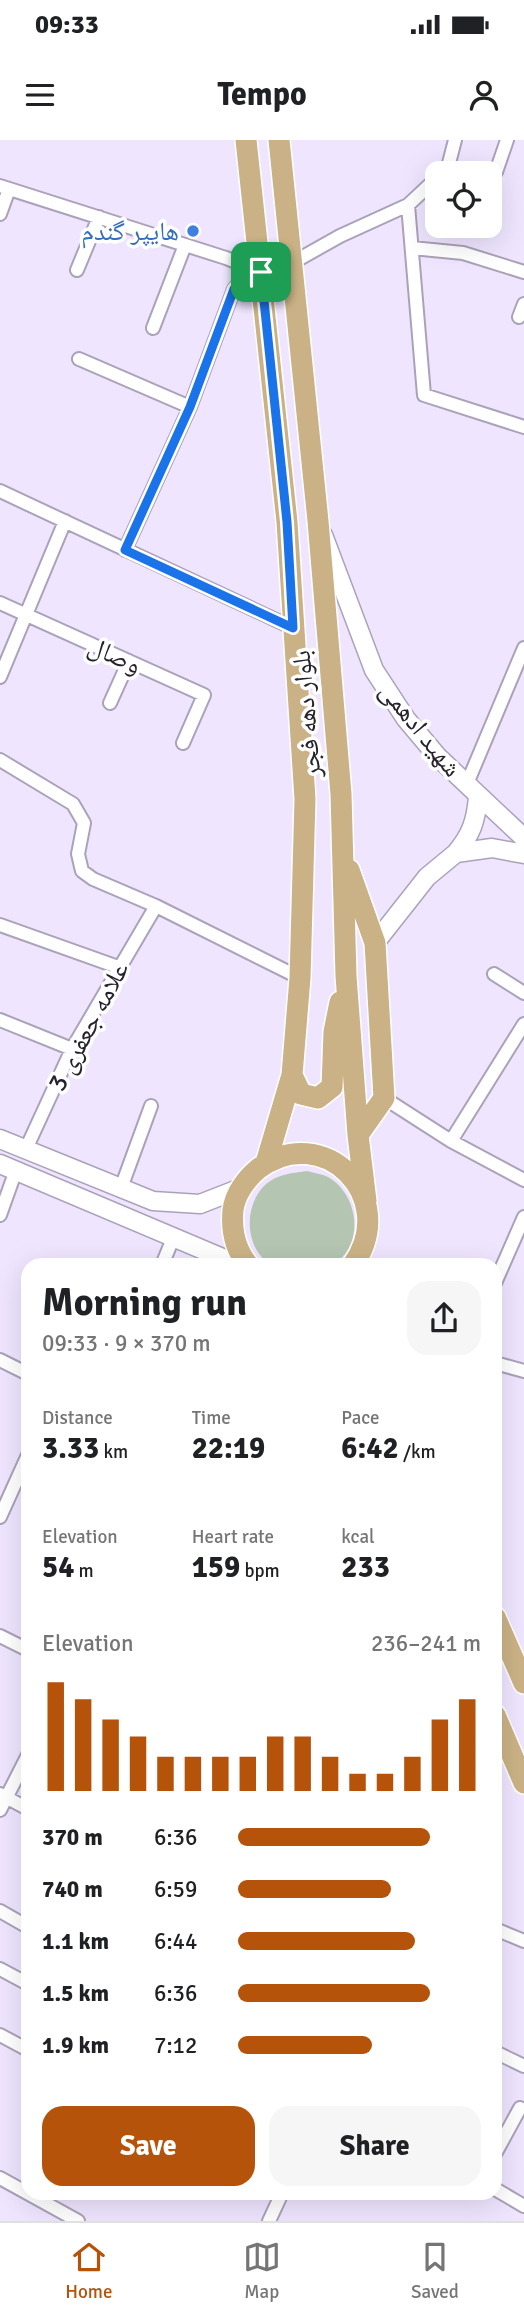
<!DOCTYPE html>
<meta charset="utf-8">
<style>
body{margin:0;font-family:Signika,"Noto Naskh Arabic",sans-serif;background:#f6f6f6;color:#202124;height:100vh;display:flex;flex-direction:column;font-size:26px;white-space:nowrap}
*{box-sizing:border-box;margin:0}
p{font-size:23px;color:#757577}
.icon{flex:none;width:38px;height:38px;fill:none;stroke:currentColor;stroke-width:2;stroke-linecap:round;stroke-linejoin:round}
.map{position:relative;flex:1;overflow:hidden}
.drawer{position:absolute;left:21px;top:1118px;width:481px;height:942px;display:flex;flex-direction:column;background:#fff;border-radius:21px;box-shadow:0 7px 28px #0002}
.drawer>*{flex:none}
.fabs{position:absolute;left:425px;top:21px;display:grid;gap:14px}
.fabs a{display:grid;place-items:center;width:77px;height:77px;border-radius:14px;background:#fff;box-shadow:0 7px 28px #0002;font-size:35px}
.pin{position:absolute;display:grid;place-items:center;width:60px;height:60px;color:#fff;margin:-30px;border-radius:14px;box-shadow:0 4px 10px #0006}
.round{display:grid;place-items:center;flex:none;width:74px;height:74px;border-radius:21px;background:#f6f6f6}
.headline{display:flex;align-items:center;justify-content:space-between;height:119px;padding:0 21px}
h1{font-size:38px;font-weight:700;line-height:52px}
.figures{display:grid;grid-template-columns:repeat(3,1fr);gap:10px;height:119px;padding:7px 21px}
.figures div{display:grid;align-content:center}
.figures b{font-size:30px;font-weight:700}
.figures small{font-size:19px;font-weight:400}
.figures p{font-size:19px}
.chart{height:196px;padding:14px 21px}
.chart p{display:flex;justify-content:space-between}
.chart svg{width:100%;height:126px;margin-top:7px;stroke:#b45309;stroke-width:6}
.action{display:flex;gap:14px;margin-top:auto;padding:14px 21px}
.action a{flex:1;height:80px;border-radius:21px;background:#b45309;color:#fff;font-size:28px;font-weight:700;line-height:80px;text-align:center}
.action a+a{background:#f6f6f6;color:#202124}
ul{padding:0 21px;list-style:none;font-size:23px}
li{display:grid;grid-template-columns:112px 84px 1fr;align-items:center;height:52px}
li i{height:18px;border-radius:9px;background:#b45309}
.status{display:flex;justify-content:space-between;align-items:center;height:49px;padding:0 35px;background:#fff;direction:ltr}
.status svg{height:19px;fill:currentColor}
header{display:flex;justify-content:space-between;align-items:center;height:91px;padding:0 21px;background:#fff;font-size:32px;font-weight:700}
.tabs{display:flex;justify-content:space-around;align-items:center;height:98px;border-top:2px solid #e0e0e0;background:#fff;font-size:19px;color:#757577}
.tabs a{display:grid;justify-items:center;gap:4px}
.tabs .active{color:#b45309}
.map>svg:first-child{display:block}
.green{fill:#b4c6b2}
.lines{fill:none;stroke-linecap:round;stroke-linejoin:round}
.street-casing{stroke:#aba2ba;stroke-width:16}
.secondary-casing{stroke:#aba2ba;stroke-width:21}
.primary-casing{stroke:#fff;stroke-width:24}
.street{stroke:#fff;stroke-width:12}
.secondary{stroke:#fff;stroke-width:18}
.primary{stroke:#cbb286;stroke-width:21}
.route-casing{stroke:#fff;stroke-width:14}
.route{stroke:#1a73e8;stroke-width:9}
.shop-dot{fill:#3f7fe0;stroke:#fff;stroke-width:2.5}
.labels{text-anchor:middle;stroke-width:7;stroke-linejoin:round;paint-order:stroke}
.shop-label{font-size:26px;fill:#366cbe;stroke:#fff;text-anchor:end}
.street-label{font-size:26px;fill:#26222c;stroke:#fff}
</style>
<div class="status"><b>09:33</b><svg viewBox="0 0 49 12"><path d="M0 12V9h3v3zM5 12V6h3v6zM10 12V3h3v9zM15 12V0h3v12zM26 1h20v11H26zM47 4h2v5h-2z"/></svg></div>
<header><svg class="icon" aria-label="menu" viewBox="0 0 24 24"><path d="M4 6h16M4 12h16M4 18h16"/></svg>Tempo<svg class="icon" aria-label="person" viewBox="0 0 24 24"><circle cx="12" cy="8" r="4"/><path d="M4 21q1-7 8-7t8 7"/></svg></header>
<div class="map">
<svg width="524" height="2081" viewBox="0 0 524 2081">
<rect width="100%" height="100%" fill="#efe5ff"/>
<path class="green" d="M307,1031C314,1033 322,1034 328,1037C354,1052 363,1090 345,1114C342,1118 337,1122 333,1125H271C244,1108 243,1065 266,1044C278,1034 293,1033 307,1031Z"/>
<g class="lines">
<defs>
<path id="street" d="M496,32L507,0
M441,33L448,27L455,0
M0,46L226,118L261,132
M408,65L424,255L524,287
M0,74L9,49
M412,108L463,113L524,132
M292,123L340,96L408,65L438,37
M77,130L99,77
M519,177L524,164
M153,188L185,105
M79,219L190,267
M0,351L293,488
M125,410L190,267L234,149L243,139L261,132
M0,463L204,555L183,603
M0,537L65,381
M110,563L129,521
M0,620L73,664L84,683L78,714L82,731L93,739L156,766L300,838
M466,646L524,508
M0,785L118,827
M494,834L524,853
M0,880L72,909
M384,958L451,1001L524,1040
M451,1001L524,884
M26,1009L72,909L156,766
M121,1048L151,966
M0,1075L16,1030
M162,1125L174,1096
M495,1143L524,1077
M0,1220L28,1234
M495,1223L524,1231
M0,1377L28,1315
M0,1496L28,1510
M0,1654L28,1669
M0,1670L28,1615
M0,1771L28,1787
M495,1789L524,1801
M0,1829L28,1844
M0,1895L28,1910
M495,1912L524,1926
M495,2014L520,1968
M0,2038L78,2081
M495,2049L524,2066
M269,2081L282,2053"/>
<path id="secondary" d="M323,395L374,530L406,579L438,617L524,698
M456,713C471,695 476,681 478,657
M375,803L427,737L456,713L492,708L524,714
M0,999L153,1061L200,1064L241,1048
M0,1024L239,1125"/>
<path id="primary" d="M246,0L287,382L305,659L300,838L292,935L266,1023
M279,0L318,381L341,654L346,836L358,995L366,1061
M349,730L375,803L384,958L358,995
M292,935L301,954L318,958L332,947L334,892L340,862
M248,1125C235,1109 231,1091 233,1070C235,1054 246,1039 258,1029C322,980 401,1056 353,1125
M495,1477L524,1543
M495,1575L524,1643"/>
</defs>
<use href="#street" class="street-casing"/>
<use href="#secondary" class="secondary-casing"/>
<use href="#primary" class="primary-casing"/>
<use href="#street" class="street"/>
<use href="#secondary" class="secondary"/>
<use href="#primary" class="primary"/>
</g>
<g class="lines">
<defs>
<path id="route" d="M261,132L287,382L293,488L125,410L190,267L234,149L243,139Z"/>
</defs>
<use href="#route" class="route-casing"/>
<use href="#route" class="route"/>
</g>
<circle class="shop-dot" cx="193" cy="91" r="7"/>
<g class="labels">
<g class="shop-label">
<text x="179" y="100">هایپر گندم</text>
</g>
<g class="street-label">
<text transform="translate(115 515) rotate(24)" y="9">وصال</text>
<text transform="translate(306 574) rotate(-95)" y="9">بلوار دهه فجر</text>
<text transform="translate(421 589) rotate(51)" y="9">شهید ادهمی</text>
<text transform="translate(88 886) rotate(-62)" y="9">علامه جعفری 3</text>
</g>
</g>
</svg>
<div class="fabs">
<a><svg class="icon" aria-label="locate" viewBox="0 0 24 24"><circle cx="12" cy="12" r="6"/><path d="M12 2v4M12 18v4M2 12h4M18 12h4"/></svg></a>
</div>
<div class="pin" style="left:261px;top:132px;background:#1e9e55"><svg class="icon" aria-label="arrive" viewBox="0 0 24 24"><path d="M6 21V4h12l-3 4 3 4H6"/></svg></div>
<section class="drawer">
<div class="headline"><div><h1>Morning run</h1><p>09:33 · 9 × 370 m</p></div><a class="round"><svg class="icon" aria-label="share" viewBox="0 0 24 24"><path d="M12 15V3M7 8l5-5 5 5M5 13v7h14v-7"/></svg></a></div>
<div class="figures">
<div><p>Distance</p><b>3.33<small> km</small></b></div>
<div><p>Time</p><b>22:19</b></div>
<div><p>Pace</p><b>6:42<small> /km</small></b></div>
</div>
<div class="figures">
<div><p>Elevation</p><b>54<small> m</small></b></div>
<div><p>Heart rate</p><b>159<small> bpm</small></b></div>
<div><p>kcal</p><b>233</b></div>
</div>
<div class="chart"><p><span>Elevation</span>236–241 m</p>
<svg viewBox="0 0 160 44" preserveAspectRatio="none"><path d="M5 44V6M15 44V12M25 44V19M35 44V25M45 44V32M55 44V32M65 44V32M75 44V32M85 44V25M95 44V25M105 44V32M115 44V38M125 44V38M135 44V32M145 44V19M155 44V12"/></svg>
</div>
<ul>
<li><b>370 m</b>6:36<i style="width:79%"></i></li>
<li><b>740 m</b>6:59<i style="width:63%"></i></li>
<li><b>1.1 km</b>6:44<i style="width:73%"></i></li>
<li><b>1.5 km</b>6:36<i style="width:79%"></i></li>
<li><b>1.9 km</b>7:12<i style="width:55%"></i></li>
</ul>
<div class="action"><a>Save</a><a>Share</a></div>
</section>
</div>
<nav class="tabs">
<a class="active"><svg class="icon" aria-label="home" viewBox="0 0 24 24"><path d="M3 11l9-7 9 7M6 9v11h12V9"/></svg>Home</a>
<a><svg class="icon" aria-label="map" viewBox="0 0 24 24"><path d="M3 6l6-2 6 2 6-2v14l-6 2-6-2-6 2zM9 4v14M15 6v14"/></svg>Map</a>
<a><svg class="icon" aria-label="saved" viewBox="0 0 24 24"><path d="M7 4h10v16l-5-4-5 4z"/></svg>Saved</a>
</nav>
